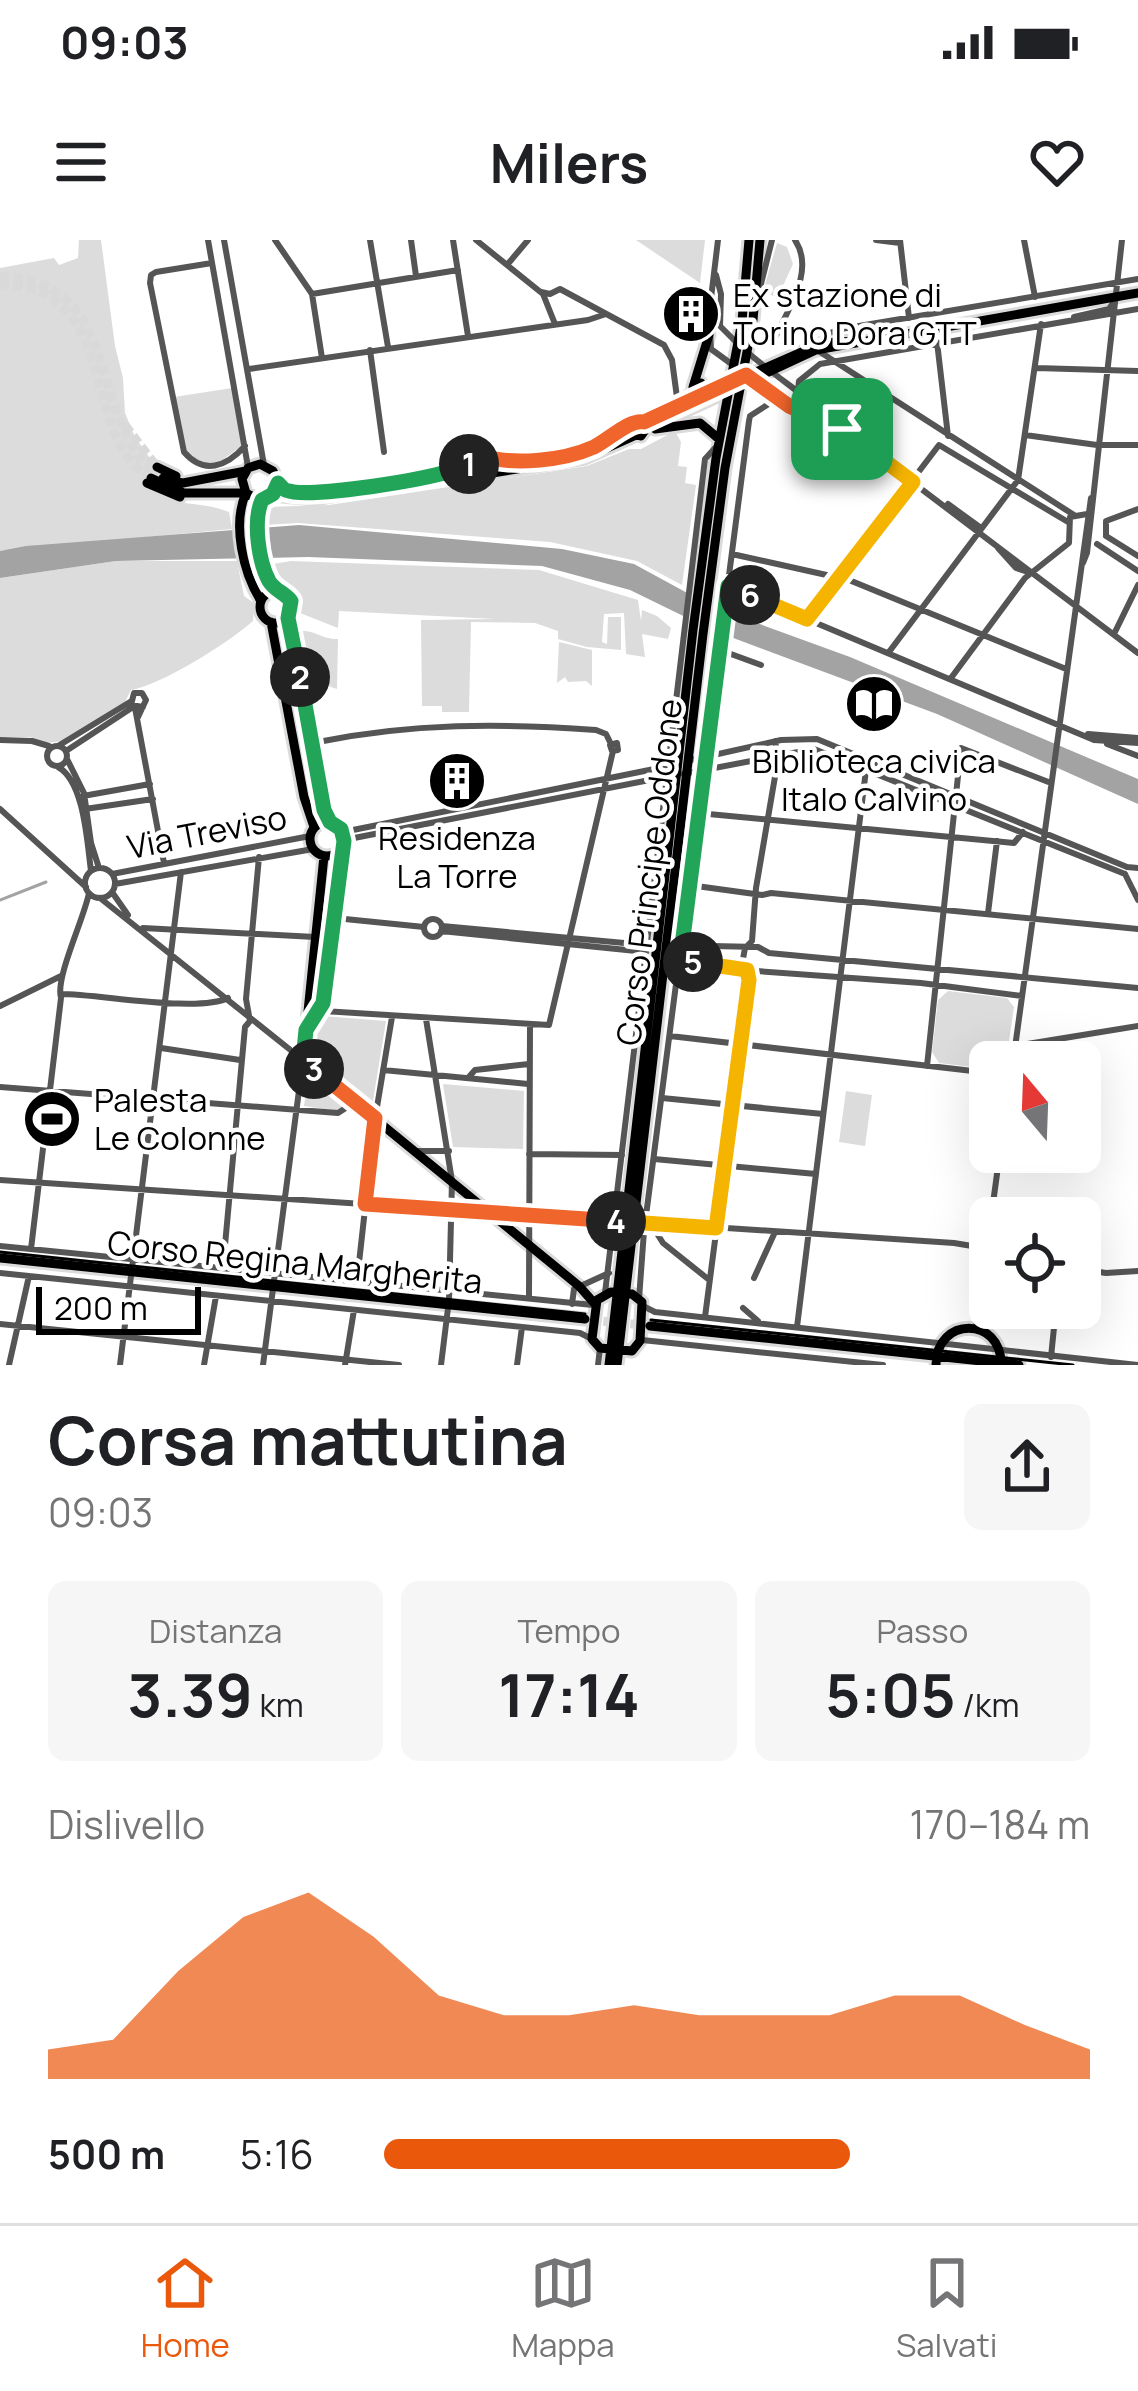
<!DOCTYPE html>
<html lang="it">
<meta charset="utf-8">
<style>
body{margin:0;font-family:Manrope,sans-serif;background:#f6f6f6;color:#202124;height:100vh;display:flex;flex-direction:column;font-size:45px;white-space:nowrap}
*{box-sizing:border-box;margin:0}
p{font-size:39px;color:#757577}
.icon{flex:none;width:66px;height:66px;fill:none;stroke:currentColor;stroke-width:2;stroke-linecap:round;stroke-linejoin:round}
.map{position:relative;height:1125px;overflow:hidden}
.panel{display:flex;flex-direction:column;background:#fff;flex:1}
.panel>*{flex:none}
.needle{width:78px;rotate:341deg}
.buttons{position:absolute;left:969px;top:801px;display:grid;gap:24px}
.buttons a{display:grid;place-items:center;width:132px;height:132px;border-radius:18px;background:#fff;box-shadow:0 12px 48px #0002;font-size:60px}
.scale{position:absolute;left:36px;bottom:30px;width:165px;box-sizing:border-box;padding-left:12px;border:6px solid #000;border-top:0;font-size:33px;line-height:42px;white-space:nowrap;color:#000;-webkit-text-stroke:9px #fff;paint-order:stroke}
.pin{position:absolute;display:grid;place-items:center;width:102px;height:102px;color:#fff;margin:-51px;border-radius:24px;box-shadow:0 6px 18px #0006}
.km{position:absolute;width:60px;height:60px;margin:-30px;border-radius:50%;background:#222;color:#fff;font-size:33px;line-height:60px;text-align:center}
.round{display:grid;place-items:center;flex:none;width:126px;height:126px;border-radius:18px;background:#f6f6f6}
.overview{display:flex;align-items:center;justify-content:space-between;height:204px;padding:0 48px}
h1{font-size:66px;font-weight:700;line-height:90px}
.metrics{display:grid;grid-template-columns:repeat(3,1fr);gap:18px;height:204px;padding:12px 48px}
.metrics div{display:grid;align-content:center;border-radius:18px;background:#f6f6f6;text-align:center}
.metrics b{font-size:60px;font-weight:700}
.metrics small{font-size:33px;font-weight:400}
.metrics p{font-size:33px}
.chart{height:336px;padding:24px 48px}
.chart p{display:flex;justify-content:space-between}
.chart svg{width:100%;height:216px;margin-top:12px;fill:#ea580c;opacity:.7}
ul{padding:0 48px;list-style:none;font-size:39px}
li{display:grid;grid-template-columns:192px 144px 1fr;align-items:center;height:90px}
li i{height:30px;border-radius:15px;background:#ea580c}
.status{display:flex;justify-content:space-between;align-items:center;height:84px;padding:0 60px;background:#fff;direction:ltr}
.status svg{height:33px;fill:currentColor}
header{display:flex;justify-content:space-between;align-items:center;height:156px;padding:0 48px;background:#fff;font-size:54px;font-weight:700}
.tab-bar{display:flex;justify-content:space-around;align-items:center;height:168px;border-top:3px solid #e0e0e0;background:#fff;font-size:33px;color:#757577}
.tab-bar a{display:grid;justify-items:center;gap:6px}
.tab-bar .current{color:#ea580c}
.map>svg:first-child{display:block}
.green{fill:#dcdcdc}
.water{fill:#a3a3a3}
.lines{fill:none;stroke-linecap:round;stroke-linejoin:round}
.stream{stroke:#a3a3a3;stroke-width:3}
.major-tunnel{stroke:#d9d9d9;stroke-width:9;stroke-dasharray:9 4.5;stroke-linecap:butt}
.major-casing{stroke:#dbdbdb;stroke-width:15}
.minor{stroke:#555;stroke-width:6}
.major{stroke:#000;stroke-width:9}
.tram{stroke:#000;stroke-width:3}
.split-1-casing{stroke:#fff;stroke-width:24}
.split-2-casing{stroke:#fff;stroke-width:24}
.split-3-casing{stroke:#fff;stroke-width:24}
.split-4-casing{stroke:#fff;stroke-width:24}
.split-5-casing{stroke:#fff;stroke-width:24}
.split-6-casing{stroke:#fff;stroke-width:24}
.split-7-casing{stroke:#fff;stroke-width:24}
.split-1{stroke:#f0652b;stroke-width:15}
.split-2{stroke:#22a559;stroke-width:15}
.split-3{stroke:#22a559;stroke-width:15}
.split-4{stroke:#f0652b;stroke-width:15}
.split-5{stroke:#f5b400;stroke-width:15}
.split-6{stroke:#22a559;stroke-width:15}
.split-7{stroke:#f5b400;stroke-width:15}
.labels{text-anchor:middle;stroke-width:9;stroke-linejoin:round;paint-order:stroke}
.poi-label{font-size:33px;fill:#000;stroke:#fff;text-anchor:start}
.street-label{font-size:33px;fill:#000;stroke:#fff}
</style>
<div class="status"><b>09:03</b><svg viewBox="0 0 49 12"><path d="M0 12V9h3v3zM5 12V6h3v6zM10 12V3h3v9zM15 12V0h3v12zM26 1h20v11H26zM47 4h2v5h-2z"/></svg></div>
<header><svg class="icon" aria-label="menu" viewBox="0 0 24 24"><path d="M4 6h16M4 12h16M4 18h16"/></svg>Milers<svg class="icon" aria-label="heart" viewBox="0 0 24 24"><path d="M12 20l-8-8c-3-5 5-10 8-4 3-6 11-1 8 4z"/></svg></header>
<div class="map">
<svg width="1138" height="1125" viewBox="0 0 1138 1125">
<rect width="100%" height="100%" fill="#fff"/>
<path class="green" d="M79,0H101L115,106L123,138L125,173L135,197L158,229L146,249C179,269 199,260 229,272L232,289L0,311V28L54,18L59,25L78,18Z
M636,0H705L700,43Z
M777,3L787,7L793,24L777,59L770,54L762,55Z
M232,148L243,205L218,223L201,225L186,211L174,157Z
M675,191L681,202L678,226L687,227L685,243L696,245L682,345L637,321L550,302L298,283L264,285L266,267L329,265L587,226L629,209H641Z
M116,321H237L244,356L254,363L253,381C227,404 161,445 131,450L125,462L65,501L45,503L30,497H0V338Z
M291,321L539,330L638,360L641,381L642,370L657,376L671,388L668,399L642,394L645,417L626,414L624,373L604,374L602,402L607,404L608,377H621V410L587,407L558,399V391L535,383L471,382L469,472H442V466H422L421,380L495,379L339,371L338,388L300,373L293,354L279,347L273,324Z
M302,391C317,391 321,399 338,399L337,449L322,444L324,436L309,428Z
M559,402L592,410V446L586,441L568,442L565,437L557,443Z
M948,751L1007,758L1014,767L1006,821L990,822V829L939,823L932,812L938,760Z
M322,776L386,781L372,867L311,816L314,783Z
M309,832L344,858L345,866L339,871L304,866Z
M443,844L524,851L523,909L453,907Z
M846,851L872,855L865,906L839,902Z"/>
<path class="water" d="M299,285L562,309L634,324L713,367L850,417L1138,539V564L937,474L712,390L630,350L542,326L308,317L116,321L0,338V311L26,306Z"/>
<g class="lines">
<path class="stream" d="M0,660L46,642"/>
<path class="major-tunnel" d="M0,36C124,40 87,176 154,233
M0,44C124,48 77,196 151,238
M125,185L157,227
M590,1080L645,1085"/>
<defs>
<path id="major" d="M857,101L822,103L644,181L633,180L630,192L641,196L646,189L816,110L1138,53
M693,147L709,95
M684,160L701,143
M655,189L700,183L719,199
M157,227L176,236
M457,231L480,215C527,232 589,213 629,185
M151,238L184,253H246C232,284 243,333 261,361
M163,238L183,243L246,231
M147,243L180,257
M278,243L273,231L260,224L248,228L242,239L246,253L257,259L271,255L314,259L469,232L480,235L585,218L634,196
M278,243C296,259 324,251 346,248
M262,260C251,284 260,329 277,350
M260 367a16 16 0 1 1 32 0a16 16 0 1 1-32 0Z
M288,378L323,564L330,582
M271,382L304,557L314,587
M310 599a17 17 0 1 1 34 0a17 17 0 1 1-34 0Z
M324,616L303,820L579,1046L595,1064
M309,785L321,768L325,755L341,609
M0,1018L585,1079
M611,1052L632,1054L642,1062L640,1101L632,1111L600,1108L592,1099L597,1060Z
M650,1086L1019,1125
M609,1125L693,390L716,218L742,81L749,0
M617,1125L703,394L725,228L753,80L760,0
M936,1125C936,1076 1002,1076 1001,1125"/>
</defs>
<use href="#major" class="major-casing"/>
<path class="minor" d="M208,0L248,227
M224,0L264,225
M275,0L312,54L322,118
M370,0L388,107
M411,0L416,36
M453,0L468,96
M476,0L543,54L555,84
M718,0L709,75L711,109L789,166L839,188
M876,0L900,3
M900,0L909,78
M1024,0L1035,57
M212,23L156,32L151,35L150,43L184,212C204,235 226,227 245,206
M507,25L528,0
M716,35L721,54L720,86L737,103
M541,52L550,54L560,49L664,105L672,120L678,165
M759,52L772,0
M312,54L458,30
M1074,77L1109,69L1115,60
M752,87L776,96C789,67 815,30 795,0
M937,102L948,196
M822,103L827,94L841,89L1138,39
M370,110L384,212
M747,112C780,140 815,162 846,192L1138,413
M820,112L1074,275
M1036,128L1138,131
M249,129L588,80L606,74
M798,151L799,141L820,124L1138,69
M1025,195L1097,205H1138
M948,264L981,288
M1106,296V281L1138,269
M1106,296L1138,316
M1097,304L1138,331
M998,308L1016,328L1028,332
M732,314L849,340L1066,429
M1083,323L1087,313L1122,0
M728,346L1094,500L1138,503
M807,379L939,205L1068,282
M1114,394L1138,345
M720,410L761,425
M889,412L1018,240L1041,84
M951,438L1025,338L1069,303L1070,277L1087,274
M135,468L164,623
M138,477L146,460L142,453H134L131,465L143,467
M1088,494L1138,498
M0,500L32,501L49,506
M318,502C411,483 501,483 596,490L606,494L611,504
M617,503L618,510L612,511L610,505Z
M1107,504L1138,516
M47 516a10 10 0 1 1 20 0a10 10 0 1 1-20 0Z
M58,506L130,462
M66,511L133,467
M67,519L84,553L91,603L99,628
M687,521L781,500L817,499L1127,627L1138,628
M58,527C84,541 87,601 91,631
M683,534L814,509L1125,634
M83,556L150,544
M0,569L86,647
M85,569L153,559
M698,573L1014,603L1023,592
M343,592L669,526
M344,600L670,536
M85 643a15 15 0 1 1 30 0a15 15 0 1 1-30 0Z
M112,634L310,596
M1125,634L1138,660
M115,644L313,609
M689,645L762,655L771,653L1138,689
M112,652L128,675
M100,658L303,820L263,1125
M988,673L997,601
M335,678L424,687
M424 688a9 9 0 1 1 18 0a9 9 0 1 1-18 0Z
M442,686L646,705
M143,688L315,697
M441,691L646,712
M665,705L758,707L769,713L1138,748
M665,717L756,731L921,743L1022,756
M61,754C100,754 197,773 228,758
M0,766L61,736
M307,770L549,785L613,511
M426,779L452,941L449,1060L441,1125
M670,796L990,833
M1015,806L1138,786
M161,808L240,820
M1013,822L1091,258
M927,826L961,508L1051,543
M383,830L528,844
M468,838L475,830L529,824
M0,847L338,873L355,862
M662,858L823,874
M416,911H449
M529,914L622,915
M654,919L816,934
M0,940L954,1003L990,1009
M991,978L1000,912
M651,984L663,1003L708,1039
M0,1006L593,1065
M31,1009L61,758C55,738 84,679 89,653
M223,1027L245,787L250,781L246,759L259,617
M1080,1029L1106,1033L1138,1031
M0,1033L580,1093L592,1099
M754,1038L775,992
M357,1041L375,879L392,777
M605,1053L705,219L715,208
M529,1057L530,785
M639,1059L644,991L749,181L750,176L778,158
M572,1064L574,1049L609,1033
M643,1066L655,1072L1138,1125
M743,1068L758,1081
M705,1077L749,740L743,719L745,708L752,701L756,648L778,519L775,501
M0,1084L399,1125
M797,1087L866,530
M976,1087L990,987
M985,1091L990,1028
M642,1100L883,1125
M1051,1117L1056,1068
M9,1125L29,1036
M120,1125L181,632
M204,1125L216,1056
M345,1125L354,1070
M517,1125L522,1087
M598,1125L600,1108"/>
<use href="#major" class="major"/>
<path class="tram" d="M0,1012L585,1074
M651,1080L1073,1125"/>
</g>
<g class="lines">
<defs>
<path id="split-1" d="M469,224L480,215C511,226 563,221 594,207C610,199 629,179 644,182L746,135L789,166L842,189"/>
<path id="split-2" d="M300,437L288,378L291,361C284,352 275,351 269,341C258,320 253,280 262,260L273,254L278,243C286,251 283,250 294,252C322,256 446,238 469,224"/>
<path id="split-3" d="M300,437L324,570L330,582L341,589L344,601L323,763L306,790L303,820L314,829"/>
<path id="split-4" d="M314,829L375,878L365,964L616,981"/>
<path id="split-5" d="M616,981L716,988L749,740L747,730L693,722"/>
<path id="split-6" d="M693,722L680,721L728,346L750,355"/>
<path id="split-7" d="M750,355L807,379L913,242L842,189"/>
</defs>
<use href="#split-1" class="split-1-casing"/>
<use href="#split-2" class="split-2-casing"/>
<use href="#split-3" class="split-3-casing"/>
<use href="#split-4" class="split-4-casing"/>
<use href="#split-5" class="split-5-casing"/>
<use href="#split-6" class="split-6-casing"/>
<use href="#split-7" class="split-7-casing"/>
<use href="#split-1" class="split-1"/>
<use href="#split-2" class="split-2"/>
<use href="#split-3" class="split-3"/>
<use href="#split-4" class="split-4"/>
<use href="#split-5" class="split-5"/>
<use href="#split-6" class="split-6"/>
<use href="#split-7" class="split-7"/>
</g>
<defs>
<symbol id="building-disc" viewBox="-11 -11 22 22"><circle r="9.5" fill="#000" stroke="#fff"/><path d="M-4-6H4V6H1V3H-1V6H-4ZM-2.5-4.3h1.7v1.8h-1.7ZM.8-4.3h1.7v1.8H.8ZM-2.5-1h1.7V.8h-1.7ZM.8-1h1.7V.8H.8Z" fill="#fff"/></symbol>
<symbol id="library-disc" viewBox="-11 -11 22 22"><circle r="9.5" fill="#000" stroke="#fff"/><path d="M-6-4Q-3-5.5-.7-3.5V5Q-3 3-6 4ZM6-4Q3-5.5 .7-3.5V5Q3 3 6 4Z" fill="#fff"/></symbol>
<symbol id="stadium-disc" viewBox="-11 -11 22 22"><circle r="9.5" fill="#000" stroke="#fff"/><path d="M0-5a6.5 5 0 1 0 0 10a6.5 5 0 1 0 0-10ZM-3.5-1.8h7v3.6h-7Z" fill="#fff"/></symbol>
</defs>
<g fill-rule="evenodd">
<use href="#building-disc" x="658" y="41" width="66" height="66"/>
<use href="#library-disc" x="841" y="431" width="66" height="66"/>
<use href="#building-disc" x="424" y="508" width="66" height="66"/>
<use href="#stadium-disc" x="19" y="846" width="66" height="66"/>
</g>
<g class="labels">
<g class="poi-label">
<text x="733" y="67">Ex stazione di<tspan x="733" dy="38">Torino Dora GTT</tspan></text>
<text x="874" y="533" text-anchor="middle">Biblioteca civica<tspan x="874" dy="38">Italo Calvino</tspan></text>
<text x="457" y="610" text-anchor="middle">Residenza<tspan x="457" dy="38">La Torre</tspan></text>
<text x="94" y="872">Palesta<tspan x="94" dy="38">Le Colonne</tspan></text>
</g>
<g class="street-label">
<text transform="translate(207 592) rotate(-11)" y="12">Via Treviso</text>
<text transform="translate(649 632) rotate(-83)" y="12">Corso Principe Oddone</text>
<text transform="translate(295 1022) rotate(6)" y="12">Corso Regina Margherita</text>
</g>
</g>
</svg>
<div class="buttons">
<a><svg class="needle" viewBox="-14 -14 28 28"><path d="M0-13l5 13h-10z" fill="#e53935"/><path d="M0 13l5-13h-10z" fill="#757577"/></svg></a>
<a><svg class="icon" aria-label="locate" viewBox="0 0 24 24"><circle cx="12" cy="12" r="6"/><path d="M12 2v4M12 18v4M2 12h4M18 12h4"/></svg></a>
</div>
<div class="scale">200 m</div>
<div class="pin" style="left:842px;top:189px;background:#1e9e55"><svg class="icon" aria-label="arrive" viewBox="0 0 24 24"><path d="M6 21V4h12l-3 4 3 4H6"/></svg></div>
<b class="km" style="left:469px;top:224px">1</b>
<b class="km" style="left:300px;top:437px">2</b>
<b class="km" style="left:314px;top:829px">3</b>
<b class="km" style="left:616px;top:981px">4</b>
<b class="km" style="left:693px;top:722px">5</b>
<b class="km" style="left:750px;top:355px">6</b>
</div>
<section class="panel">
<div class="overview"><div><h1>Corsa mattutina</h1><p>09:03</p></div><a class="round"><svg class="icon" aria-label="share" viewBox="0 0 24 24"><path d="M12 15V3M7 8l5-5 5 5M5 13v7h14v-7"/></svg></a></div>
<div class="metrics">
<div><p>Distanza</p><b>3.39<small> km</small></b></div>
<div><p>Tempo</p><b>17:14</b></div>
<div><p>Passo</p><b>5:05<small> /km</small></b></div>
</div>
<div class="chart"><p><span>Dislivello</span>170–184 m</p>
<svg viewBox="0 0 160 44" preserveAspectRatio="none"><path d="M0 44V38L10 36L20 22L30 11L40 6L50 15L60 27L70 31L80 31L90 29L100 31L110 31L120 31L130 27L140 27L150 33L160 38V44z"/></svg>
</div>
<ul>
<li><b>500 m</b>5:16<i style="width:66%"></i></li>
</ul>
</section>
<nav class="tab-bar">
<a class="current"><svg class="icon" aria-label="home" viewBox="0 0 24 24"><path d="M3 11l9-7 9 7M6 9v11h12V9"/></svg>Home</a>
<a><svg class="icon" aria-label="map" viewBox="0 0 24 24"><path d="M3 6l6-2 6 2 6-2v14l-6 2-6-2-6 2zM9 4v14M15 6v14"/></svg>Mappa</a>
<a><svg class="icon" aria-label="saved" viewBox="0 0 24 24"><path d="M7 4h10v16l-5-4-5 4z"/></svg>Salvati</a>
</nav>
